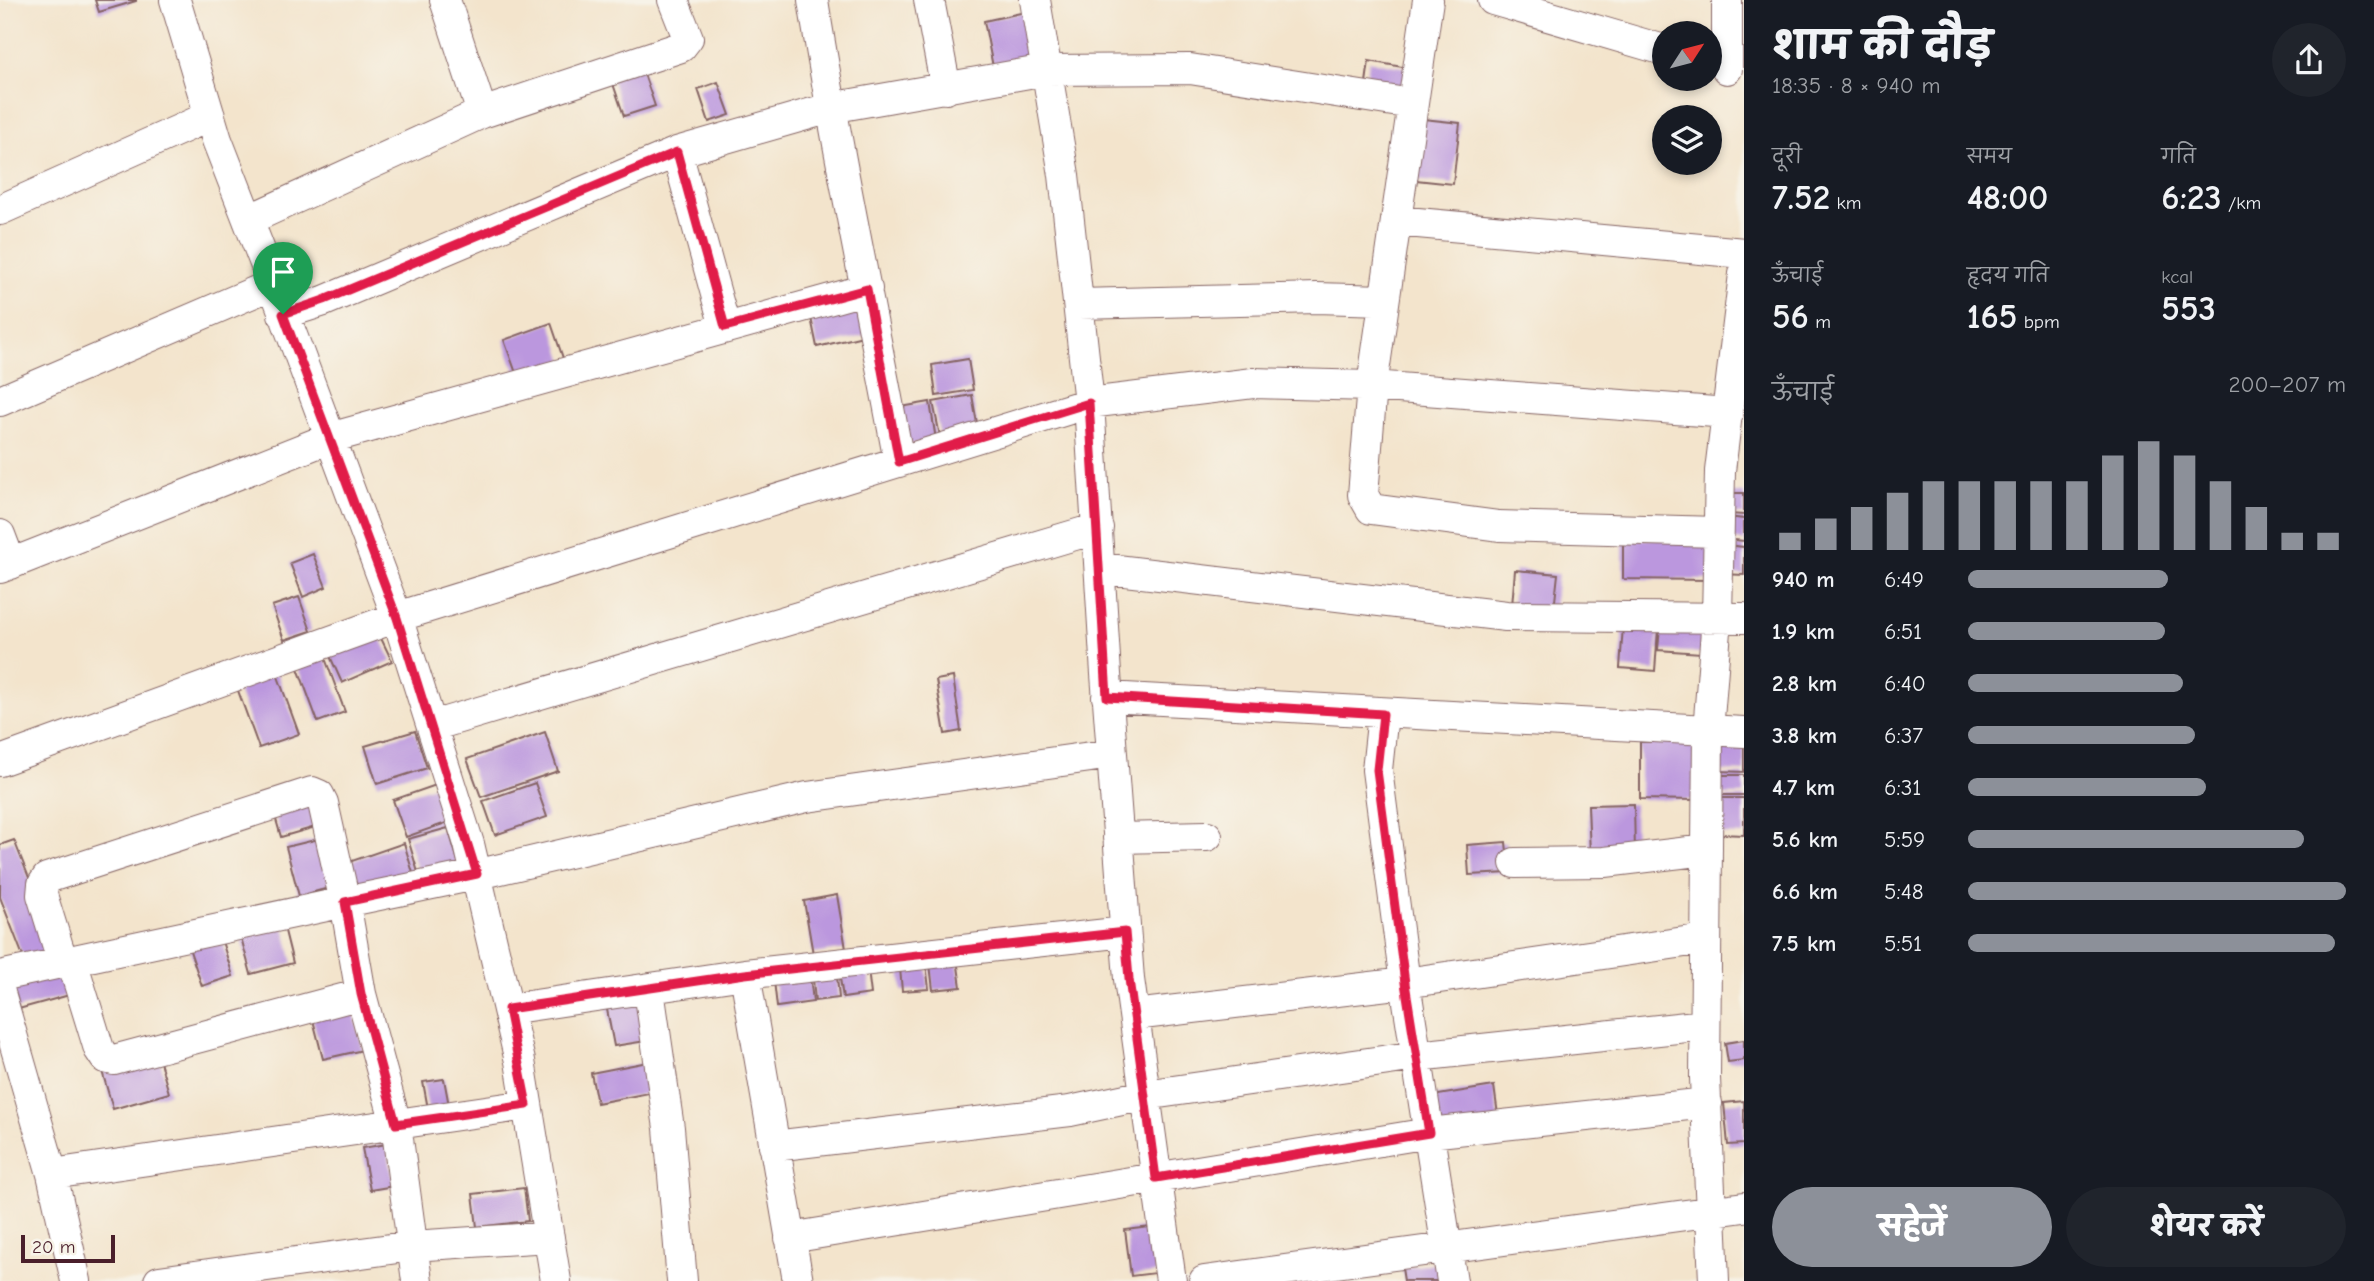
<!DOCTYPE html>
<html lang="hi">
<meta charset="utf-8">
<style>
body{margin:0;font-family:"Comic Neue","Playpen Sans Deva",sans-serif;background:#20242c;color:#f1f3f6;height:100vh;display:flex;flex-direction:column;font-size:26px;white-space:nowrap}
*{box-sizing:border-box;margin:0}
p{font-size:23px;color:#9ea1a6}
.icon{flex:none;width:38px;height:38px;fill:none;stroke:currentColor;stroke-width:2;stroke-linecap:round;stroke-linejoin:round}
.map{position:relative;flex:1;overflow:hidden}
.details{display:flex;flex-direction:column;background:#171b24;width:630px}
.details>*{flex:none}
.needle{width:46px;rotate:54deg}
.fabs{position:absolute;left:1652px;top:21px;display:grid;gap:14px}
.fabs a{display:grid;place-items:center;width:70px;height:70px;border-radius:50%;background:#171b24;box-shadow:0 4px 10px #0003;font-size:35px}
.scale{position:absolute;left:21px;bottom:18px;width:94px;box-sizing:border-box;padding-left:7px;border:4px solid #4a1f2b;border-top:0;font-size:19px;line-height:24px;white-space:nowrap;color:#4a1f2b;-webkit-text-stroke:5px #f7f3e8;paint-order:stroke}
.pin{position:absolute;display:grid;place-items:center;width:60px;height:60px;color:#fff;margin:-72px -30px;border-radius:50% 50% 50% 0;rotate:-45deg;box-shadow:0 0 7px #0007}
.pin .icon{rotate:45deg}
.round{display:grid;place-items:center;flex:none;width:74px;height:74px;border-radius:37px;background:#20242c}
.overview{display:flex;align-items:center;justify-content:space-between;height:119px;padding:0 28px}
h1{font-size:38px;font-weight:800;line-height:52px}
.figures{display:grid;grid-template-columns:repeat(3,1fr);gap:10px;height:119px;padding:7px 28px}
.figures div{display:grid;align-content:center}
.figures b{font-size:35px;font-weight:800}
.figures small{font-size:19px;font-weight:400}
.figures p{font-size:19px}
.chart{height:196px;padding:14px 28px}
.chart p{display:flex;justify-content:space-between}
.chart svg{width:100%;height:126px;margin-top:7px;stroke:#8c9099;stroke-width:6}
.action{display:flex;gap:14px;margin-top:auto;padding:14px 28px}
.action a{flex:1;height:80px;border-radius:42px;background:#8c9099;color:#fff;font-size:28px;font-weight:800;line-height:80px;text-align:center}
.action a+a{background:#20242c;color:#f1f3f6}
ul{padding:0 28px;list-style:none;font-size:23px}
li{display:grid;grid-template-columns:112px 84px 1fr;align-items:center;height:52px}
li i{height:18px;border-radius:9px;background:#8c9099}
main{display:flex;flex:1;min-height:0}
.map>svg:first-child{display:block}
.building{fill:#bb97de}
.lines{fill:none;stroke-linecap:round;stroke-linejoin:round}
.street-casing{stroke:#856463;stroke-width:32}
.street{stroke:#fff;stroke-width:30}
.route-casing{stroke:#fff;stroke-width:14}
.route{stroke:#e11d48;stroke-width:9}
</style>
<main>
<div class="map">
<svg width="1744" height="1281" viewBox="0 0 1744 1281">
<rect width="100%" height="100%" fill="#f7f3e8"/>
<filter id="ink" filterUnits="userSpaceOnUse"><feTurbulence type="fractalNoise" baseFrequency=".0143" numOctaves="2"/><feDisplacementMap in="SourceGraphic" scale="14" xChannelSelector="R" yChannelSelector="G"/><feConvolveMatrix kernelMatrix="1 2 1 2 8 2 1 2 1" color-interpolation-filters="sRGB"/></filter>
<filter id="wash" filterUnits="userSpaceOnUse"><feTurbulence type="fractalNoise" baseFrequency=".00686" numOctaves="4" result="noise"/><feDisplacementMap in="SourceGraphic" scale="28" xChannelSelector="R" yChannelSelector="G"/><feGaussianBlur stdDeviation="1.57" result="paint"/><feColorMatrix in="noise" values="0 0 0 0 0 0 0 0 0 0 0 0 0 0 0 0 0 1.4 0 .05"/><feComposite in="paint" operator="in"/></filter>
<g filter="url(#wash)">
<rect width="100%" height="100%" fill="#f3e4cc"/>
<g id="blocks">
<path class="building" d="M95,0H136V1L99,12Z
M1030,11L1042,63L994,72L984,21Z
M1369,61L1408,68L1403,96L1365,90Z
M641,65L655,106L624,116L610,75Z
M718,82L730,115L709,122L698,89Z
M1414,118L1460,123L1453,184L1407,179Z
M858,297L867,335L817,347L809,308Z
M551,323L566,367L520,384L504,340Z
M968,359L973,390L936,396L932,365Z
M972,395L978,429L940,436L933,402Z
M930,402L936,440L901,446L895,408Z
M1730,493H1744V515L1729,514Z
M1727,517L1744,519V541L1725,539Z
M1623,539L1710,540V580L1623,579Z
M1725,545L1744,547V575L1723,574Z
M313,554L326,587L303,597L290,563Z
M1515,570L1558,574L1554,610L1512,606Z
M299,597L311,631L284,640L272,606Z
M1623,626L1658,629L1655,671L1620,668Z
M1660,626L1702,630L1701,653L1658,650Z
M378,632L392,661L342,683L329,654Z
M322,650L345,712L318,722L295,660Z
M276,671L299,734L259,748L236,685Z
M953,677L961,731L945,734L936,680Z
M415,731L427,768L377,784L365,746Z
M545,732L558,771L481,797L467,759Z
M1721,740L1744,741V772L1719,771Z
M1640,742H1697L1696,800L1640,799Z
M1719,775H1744V795H1719Z
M535,783L547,817L495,835L483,801Z
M436,785L449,822L406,837L393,800Z
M314,797L322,825L281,837L273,809Z
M1719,798H1744V835L1719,834Z
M1634,804L1635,852L1590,854L1588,805Z
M448,828L460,868L420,879L408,839Z
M323,838L336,886L299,896L286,847Z
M14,840L58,951L26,964L0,897V845Z
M1506,842L1509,873L1469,875L1467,845Z
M404,843L413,873L353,894L343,864Z
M837,895L846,949L813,954L804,901Z
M282,919L293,963L251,974L239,930Z
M220,935L233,976L202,986L188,945Z
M956,952L961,987L933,990L929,955Z
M925,955L929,989L902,991L899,957Z
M867,962L871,994L843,998L838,965Z
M836,966L839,998L815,1001L812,968Z
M809,968L813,1002L777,1007L773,972Z
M66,973L73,994L15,1010L9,988Z
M637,993L646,1041L614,1046L605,999Z
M353,1007L363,1050L323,1059L312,1016Z
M1744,1040V1060L1728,1062L1725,1043Z
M158,1055L169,1093L113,1109L102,1071Z
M648,1062L654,1092L597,1103L591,1073Z
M444,1079L450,1111L429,1114L423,1082Z
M1494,1086L1499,1122L1438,1131L1432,1096Z
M1744,1101V1144L1728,1145L1724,1103Z
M387,1144L394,1186L370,1190L362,1148Z
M524,1188L528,1221L477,1227L473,1194Z
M1150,1227L1156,1273L1131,1276L1125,1230Z
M1441,1263L1443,1281H1404L1402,1268Z"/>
</g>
</g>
<g filter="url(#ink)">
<use href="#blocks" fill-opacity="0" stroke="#856463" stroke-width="2"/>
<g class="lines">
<defs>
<path id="street" d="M175,0L217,140L273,284L397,617L469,844L520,1061L556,1281
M445,0L482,113
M813,0C837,155 871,308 899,462
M929,0L946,89
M1035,0L1064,175L1089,403L1106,674L1129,979L1171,1281
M1428,0L1372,386L1728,413
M1493,0L1664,50
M1727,69V0
M677,152L725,327
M0,210L210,116
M248,220L482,113L681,47L688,38L673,0
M1396,221L1744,253
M1079,304L1317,298L1384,300
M283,314L324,301L677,152L830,108L1046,70L1190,69L1412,104
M0,401L273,284
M0,535L11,564
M0,568L330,438L867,289
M1100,568L1506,616L1744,618
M1107,697L1744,732
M1383,714L1377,770L1405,983L1452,1281
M432,726L1098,528
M0,761L397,617L1089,403L1253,383L1372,386L1363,495L1371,509L1499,526L1718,532
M1118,838L1207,836
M1515,863L1605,862L1706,850
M72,961L99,1049L105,1058L114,1060L361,994
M63,963L42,895L43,884L47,878L312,792L319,795L323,803L345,902L475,875L807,797L1112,754
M745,974L798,1281
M0,976L345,902L361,994L396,1124L417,1281
M649,990L669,1128L682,1281
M0,993L52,1174L76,1281
M508,1009L745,974L1125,932
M1134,1015L1405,983L1705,939
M774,1146L1070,1111L1145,1095L1417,1056L1705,1025
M52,1174L527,1105
M790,1238L1429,1133L1707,1103
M159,1281L412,1246L549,1237
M1204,1281L1744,1207
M1714,1281L1705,1078L1708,731L1717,618L1720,471L1744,274"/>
</defs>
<use href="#street" class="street-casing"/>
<use href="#street" class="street"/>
</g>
</g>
<g class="lines" filter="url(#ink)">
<defs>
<path id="route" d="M677,152L725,327L867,289L899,462L1089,403L1107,697L1383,714L1377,770L1405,983L1429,1133L1156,1178L1129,979L1125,932L745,974L508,1009L527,1105L396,1124L361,994L345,902L477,874L397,618L283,314L324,300Z"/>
</defs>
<use href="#route" class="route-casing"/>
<use href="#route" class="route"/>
</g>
</svg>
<div class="fabs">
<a><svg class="needle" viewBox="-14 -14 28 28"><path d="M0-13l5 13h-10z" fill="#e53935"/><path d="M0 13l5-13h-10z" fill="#9ea1a6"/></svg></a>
<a><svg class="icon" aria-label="layers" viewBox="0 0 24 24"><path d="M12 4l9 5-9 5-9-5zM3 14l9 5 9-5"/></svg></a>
</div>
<div class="scale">20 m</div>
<div class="pin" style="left:283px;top:314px;background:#1e9e55"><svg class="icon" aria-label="arrive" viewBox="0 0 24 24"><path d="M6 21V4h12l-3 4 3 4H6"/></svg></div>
</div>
<section class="details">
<div class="overview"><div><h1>शाम की दौड़</h1><p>18:35 · 8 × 940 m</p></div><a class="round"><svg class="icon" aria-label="share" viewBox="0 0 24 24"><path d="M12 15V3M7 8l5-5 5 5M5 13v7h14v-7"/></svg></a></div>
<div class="figures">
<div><p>दूरी</p><b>7.52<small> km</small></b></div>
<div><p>समय</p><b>48:00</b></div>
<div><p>गति</p><b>6:23<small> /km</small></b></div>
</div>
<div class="figures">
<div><p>ऊँचाई</p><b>56<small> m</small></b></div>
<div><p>हृदय गति</p><b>165<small> bpm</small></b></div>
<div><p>kcal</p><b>553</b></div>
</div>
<div class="chart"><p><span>ऊँचाई</span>200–207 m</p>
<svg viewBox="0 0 160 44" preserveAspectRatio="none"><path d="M5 44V38M15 44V33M25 44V29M35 44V24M45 44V20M55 44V20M65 44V20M75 44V20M85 44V20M95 44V11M105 44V6M115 44V11M125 44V20M135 44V29M145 44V38M155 44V38"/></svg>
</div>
<ul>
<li><b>940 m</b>6:49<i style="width:53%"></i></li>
<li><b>1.9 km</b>6:51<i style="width:52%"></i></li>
<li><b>2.8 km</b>6:40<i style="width:57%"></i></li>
<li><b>3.8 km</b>6:37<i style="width:60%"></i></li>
<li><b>4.7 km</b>6:31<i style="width:63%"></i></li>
<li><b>5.6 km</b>5:59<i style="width:89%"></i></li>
<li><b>6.6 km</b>5:48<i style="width:100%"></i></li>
<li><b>7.5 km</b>5:51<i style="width:97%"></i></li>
</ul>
<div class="action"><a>सहेजें</a><a>शेयर करें</a></div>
</section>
</main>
